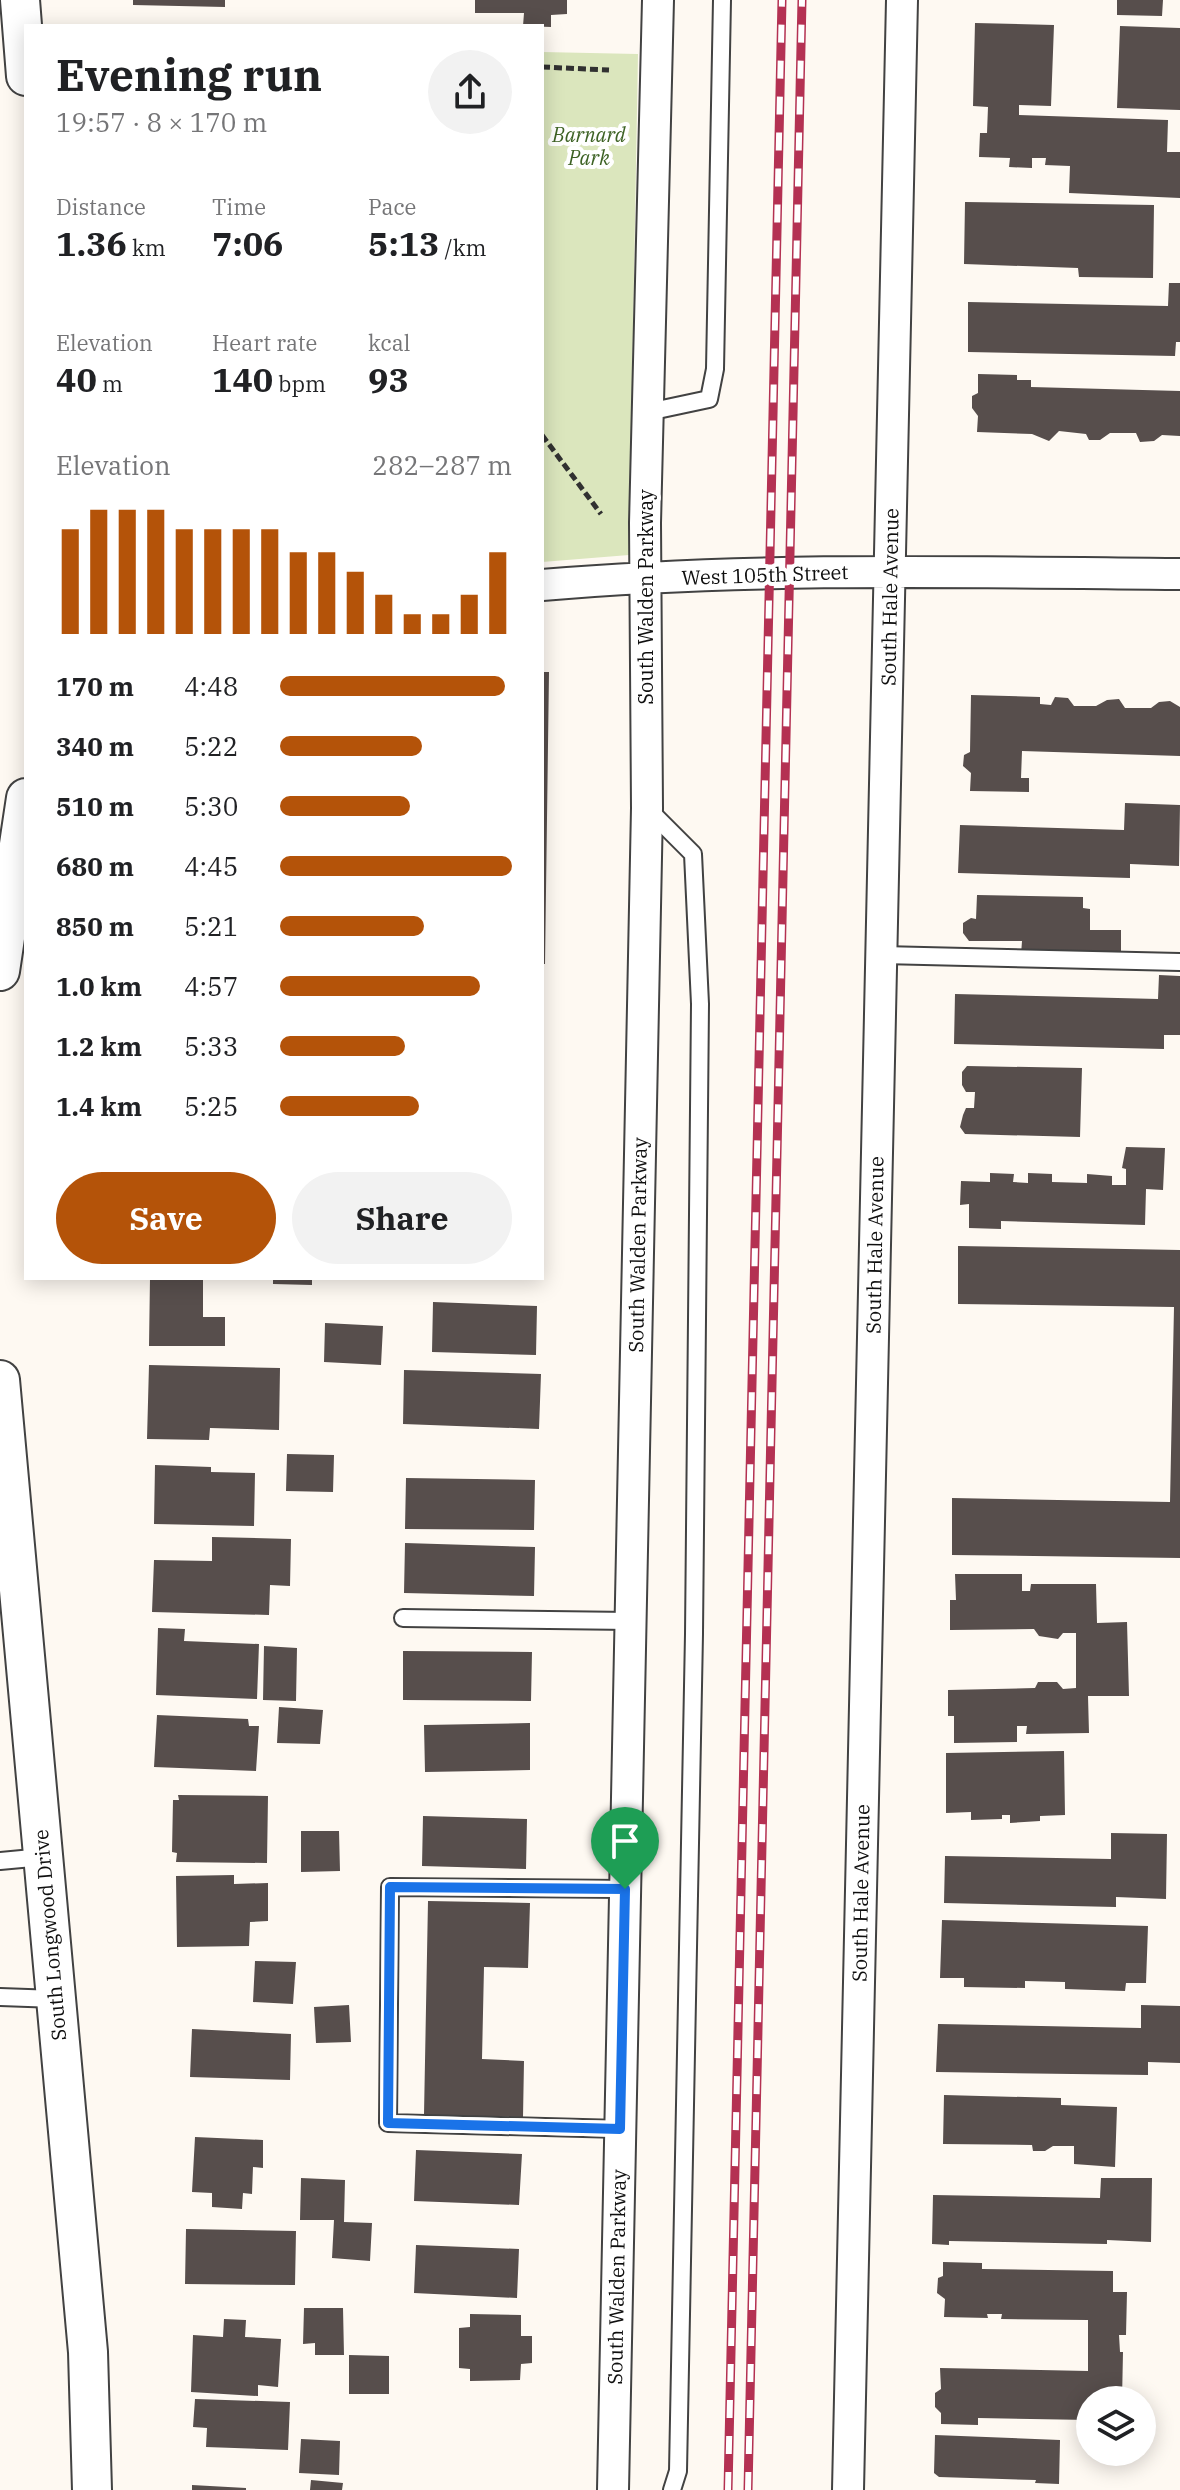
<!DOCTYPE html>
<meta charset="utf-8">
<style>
body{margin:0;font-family:"IBM Plex Serif",serif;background:#f2f2f2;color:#202124;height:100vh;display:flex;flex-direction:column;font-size:30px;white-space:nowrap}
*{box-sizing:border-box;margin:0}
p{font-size:26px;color:#757577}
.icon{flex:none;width:44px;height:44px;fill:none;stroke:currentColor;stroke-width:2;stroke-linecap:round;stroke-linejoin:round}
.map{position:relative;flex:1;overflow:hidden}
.drawer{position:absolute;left:24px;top:24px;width:520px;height:1256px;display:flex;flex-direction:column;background:#fff;border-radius:0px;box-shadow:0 4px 20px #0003}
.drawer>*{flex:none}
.controls{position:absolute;left:1076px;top:2386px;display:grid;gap:16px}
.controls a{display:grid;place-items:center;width:80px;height:80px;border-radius:50%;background:#fff;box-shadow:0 4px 20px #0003;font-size:40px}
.pin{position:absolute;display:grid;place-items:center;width:68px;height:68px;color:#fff;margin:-82px -34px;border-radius:50% 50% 50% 0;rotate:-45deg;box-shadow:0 0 8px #0007}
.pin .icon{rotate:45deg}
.round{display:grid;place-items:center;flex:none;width:84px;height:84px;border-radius:42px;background:#f2f2f2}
.overview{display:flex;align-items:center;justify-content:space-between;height:136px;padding:0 32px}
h1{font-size:44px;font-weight:700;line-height:60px}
.figures{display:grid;grid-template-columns:repeat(3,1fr);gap:12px;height:136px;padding:8px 32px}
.figures div{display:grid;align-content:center}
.figures b{font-size:34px;font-weight:700}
.figures small{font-size:22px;font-weight:400}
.figures p{font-size:22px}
.chart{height:224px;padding:16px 32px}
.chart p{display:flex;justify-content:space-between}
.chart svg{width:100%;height:144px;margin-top:8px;stroke:#b45309;stroke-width:6}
.cta{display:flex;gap:16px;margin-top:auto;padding:16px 32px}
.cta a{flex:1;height:92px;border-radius:48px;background:#b45309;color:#fff;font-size:32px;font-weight:700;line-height:92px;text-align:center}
.cta a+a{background:#f2f2f2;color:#202124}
ul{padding:0 32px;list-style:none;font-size:26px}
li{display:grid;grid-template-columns:128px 96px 1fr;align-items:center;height:60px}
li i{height:20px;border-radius:10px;background:#b45309}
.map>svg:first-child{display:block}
.green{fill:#dbe6bd}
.building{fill:#574e4c}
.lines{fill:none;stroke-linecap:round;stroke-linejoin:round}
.service-casing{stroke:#424242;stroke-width:20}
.minor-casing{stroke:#424242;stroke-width:34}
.tertiary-casing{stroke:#424242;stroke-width:42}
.path{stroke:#313131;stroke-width:5;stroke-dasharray:8 4;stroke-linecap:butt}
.service{stroke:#fff;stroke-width:16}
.minor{stroke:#fff;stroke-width:30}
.tertiary{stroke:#fff;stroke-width:38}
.rail-casing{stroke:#b43152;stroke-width:9}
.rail{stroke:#fff;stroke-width:6;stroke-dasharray:18;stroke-linecap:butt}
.route-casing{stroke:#fff;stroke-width:16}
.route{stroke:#1a73e8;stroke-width:10}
.labels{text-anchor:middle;stroke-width:8;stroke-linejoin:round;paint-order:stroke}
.park-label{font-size:20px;font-style:italic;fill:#3d6224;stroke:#fff}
.street-label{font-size:20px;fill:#0f0f0f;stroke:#fff}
</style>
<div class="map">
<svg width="1180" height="2490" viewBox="0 0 1180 2490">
<rect width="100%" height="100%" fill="#fef9f2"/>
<path class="green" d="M542,52L638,54L629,555L542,562Z"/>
<path class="building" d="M133,0H225V7L133,5Z
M475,0H567V14L551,15V27L523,26L524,13H475Z
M1117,0H1163L1162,16L1117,15Z
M975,23L1054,25L1051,106L1019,105V115L1168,120L1167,152H1180V198L1069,193L1070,166L1045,165L1046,158H1032V168L1009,167L1010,158L979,157L980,133H987L988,107L973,106Z
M1120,26L1180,28V110L1117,108Z
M965,202L1154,205L1153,278L1079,277L1078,268L964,264Z
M1169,283H1180V342H1176L1175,356L968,352V302L1168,306Z
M978,374L1017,375V380H1031V387L1180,391V436L1162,435L1154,441L1140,442L1136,433H1110L1100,440H1089L1086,434L1059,431L1049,441L1032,434L977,432L978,416L972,408V396L978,393Z
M542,672H549L545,964H542Z
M971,695L1040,697V704L1051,705L1055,697L1068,698L1074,706H1096L1107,700L1119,699L1125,708H1151L1159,702L1170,701L1180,707V756L1022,751L1021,778H1029V792L970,791L971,773L963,766L964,755L970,752Z
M1125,803L1180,805L1179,866L1130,864V878L958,873L960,825L1124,830Z
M977,895L1083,897V908L1090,909V930H1121V957L1021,955L1022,941H969L963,933V923L971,918L976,919Z
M1159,975L1180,976V1035H1164V1049L954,1044L955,994L1158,999Z
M967,1066L1082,1068L1080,1137L965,1134L960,1127L963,1115L966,1108H974L975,1092H966L962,1085V1072Z
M1126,1147L1165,1148L1163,1190L1146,1189L1145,1225L1001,1221V1229L969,1228V1204L960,1205L961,1181L990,1182V1173L1014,1174L1013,1182L1028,1183V1173L1052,1174V1182L1087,1183V1174L1112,1176V1185H1126V1169L1122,1168Z
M958,1246L1180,1250V1558L952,1555V1498L1170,1502L1174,1307L958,1304Z
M150,1278H203V1317H225V1346H149Z
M273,1278H312V1285L273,1284Z
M433,1302L537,1306L536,1355L432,1352Z
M325,1323L383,1326L381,1365L324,1362Z
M149,1365L280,1368L279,1430L210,1428L209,1440L147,1439Z
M404,1370L541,1374L539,1429L403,1424Z
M287,1454L334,1455L333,1492L286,1491Z
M155,1465L211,1467V1472L255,1473L254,1526L154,1524Z
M406,1478L535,1480L534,1530L405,1529Z
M212,1537L291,1539L290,1586L270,1585L269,1615L152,1612L154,1560L212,1561Z
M405,1543L535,1547L534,1596L404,1593Z
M955,1574H1022V1591H1030L1031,1584H1096L1097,1623L1127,1622L1129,1696H1088L1089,1733L1026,1734L1027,1726H1017V1742L954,1743V1716H948V1690L1035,1688L1038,1682H1057L1063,1689L1076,1688V1633H1063L1058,1639L1039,1636L1034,1629L950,1630V1600H956Z
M158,1628L185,1629L184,1641L259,1644L257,1699L156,1695Z
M264,1646L297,1648L296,1701L263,1700Z
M403,1651L532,1652L531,1701L403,1700Z
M279,1707L323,1710L320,1744L277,1743Z
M157,1715L248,1719L249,1726H259L256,1771L154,1767Z
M530,1723V1770L425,1772L424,1725Z
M1064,1751L1065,1815L1040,1816V1821L1010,1823V1815H1002V1819L971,1820V1812L946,1813V1753Z
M178,1795L268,1796L267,1863L176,1862L177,1853L172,1852L173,1800H179Z
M423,1816L527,1819L526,1869L422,1866Z
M301,1831H339L340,1871L301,1872Z
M1111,1833L1167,1834L1166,1899L1116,1897V1907L944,1903L945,1856L1111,1859Z
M234,1875V1884L268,1883V1921L250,1922L249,1946L177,1947L176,1876Z
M428,1901L530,1903L528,1968L484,1967L482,2059L524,2061L523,2117L424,2115Z
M942,1920L1148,1926L1146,1983H1126L1125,1991L1065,1989V1982L1025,1981V1988L964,1987V1978H940Z
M255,1961L296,1962L293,2004L253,2002Z
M349,2005L351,2042L316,2043L314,2007Z
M1141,2005L1180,2006V2063L1148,2062V2075L936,2072L938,2024L1141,2028Z
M192,2029L291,2034L290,2080L190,2077Z
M944,2095L1061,2098V2105L1117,2107L1115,2167L1074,2164V2146H1053L1045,2151H1033L1032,2145L943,2144Z
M195,2137L263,2140V2168L253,2167L252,2194L243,2193L242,2209L212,2207V2193L192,2192Z
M416,2150L522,2154L519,2205L414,2201Z
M301,2178L345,2180L344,2222L372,2223L370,2261L332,2258L334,2220H300Z
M1101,2178H1152L1151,2242L1107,2240V2244L949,2241V2245L932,2244L933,2195L1100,2198Z
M186,2229L296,2231L295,2285L185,2284Z
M416,2245L519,2249L517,2298L414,2293Z
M943,2262L982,2263V2269L1113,2271V2292H1127L1126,2335H1119L1120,2352H1123L1122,2400H1090V2420L978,2418V2425L941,2424V2413L935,2407V2393L941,2389L940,2368L1088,2371V2320L1001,2319L1002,2314H987L988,2318L944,2317L945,2299L937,2293L938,2278L943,2276Z
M304,2308H343L344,2355H315V2343L303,2344Z
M470,2314L521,2315V2336H532V2363L521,2364L520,2380L470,2381V2369L459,2368V2328L470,2327Z
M224,2319L246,2320L245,2337L281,2339L278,2387L258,2385V2396L191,2392L193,2335L223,2337Z
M349,2355L389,2356V2394H349Z
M195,2399L290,2402L288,2450L206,2447L207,2428L193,2427Z
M935,2435L1060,2440L1059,2484L1035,2483L1036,2480L939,2477L934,2473Z
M301,2439L340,2441L339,2475L299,2473Z
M311,2480L343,2483L342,2490H310Z
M192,2485L246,2488V2490H192Z"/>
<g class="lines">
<defs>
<path id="service" d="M648,412L709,399L715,369L722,0
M647,808L693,854L700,1004L694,1634L678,2471L672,2490
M882,955L1180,962
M403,1618L631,1621
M0,1861L43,1857
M0,1997L56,1999
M620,2129L388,2123L390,1887L625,1889"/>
<path id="minor" d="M542,585C754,567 967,572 1180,574
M613,2490L647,808L645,523L658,0
M848,2490L902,0"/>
<path id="tertiary" d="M20,0L26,76
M0,971L26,798
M0,1380L88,2352L92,2490"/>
</defs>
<use href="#service" class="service-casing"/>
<use href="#minor" class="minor-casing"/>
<use href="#tertiary" class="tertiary-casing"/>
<path class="path" d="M542,67L609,70
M542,435L601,514"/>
<use href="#service" class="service"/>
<use href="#minor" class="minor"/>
<use href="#tertiary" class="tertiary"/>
<defs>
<path id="rail" d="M728,2490L782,0
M748,2490L802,0"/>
</defs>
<use href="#rail" class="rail-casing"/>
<use href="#rail" class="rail"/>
</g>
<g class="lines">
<defs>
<path id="route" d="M390,1887L625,1889L620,2129L388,2123Z"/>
</defs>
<use href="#route" class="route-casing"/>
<use href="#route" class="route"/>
</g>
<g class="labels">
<g class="park-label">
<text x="589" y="142">Barnard<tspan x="589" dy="23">Park</tspan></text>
</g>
<g class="street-label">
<text transform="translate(765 575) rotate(-2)" y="7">West 105th Street</text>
<text transform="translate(646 597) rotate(-90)" y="7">South Walden Parkway</text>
<text transform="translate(890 597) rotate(-89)" y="7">South Hale Avenue</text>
<text transform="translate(638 1245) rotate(-89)" y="7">South Walden Parkway</text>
<text transform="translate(875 1245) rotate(-89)" y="7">South Hale Avenue</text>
<text transform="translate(861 1893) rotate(-89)" y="7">South Hale Avenue</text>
<text transform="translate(50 1935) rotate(-95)" y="7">South Longwood Drive</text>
<text transform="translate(617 2277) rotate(-89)" y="7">South Walden Parkway</text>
</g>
</g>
</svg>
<div class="controls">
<a><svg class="icon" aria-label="layers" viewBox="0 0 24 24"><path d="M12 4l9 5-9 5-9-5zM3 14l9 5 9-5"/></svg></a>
</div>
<div class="pin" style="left:625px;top:1889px;background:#1e9e55"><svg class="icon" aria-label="arrive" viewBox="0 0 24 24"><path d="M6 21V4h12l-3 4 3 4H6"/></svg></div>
<section class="drawer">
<div class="overview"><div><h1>Evening run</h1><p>19:57 · 8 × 170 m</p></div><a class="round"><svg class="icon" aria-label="share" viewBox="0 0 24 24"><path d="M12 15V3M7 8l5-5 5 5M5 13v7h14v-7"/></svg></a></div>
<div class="figures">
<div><p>Distance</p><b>1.36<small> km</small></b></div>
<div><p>Time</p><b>7:06</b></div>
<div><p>Pace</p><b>5:13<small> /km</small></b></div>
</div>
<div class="figures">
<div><p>Elevation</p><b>40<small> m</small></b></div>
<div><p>Heart rate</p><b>140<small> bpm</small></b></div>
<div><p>kcal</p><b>93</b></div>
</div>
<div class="chart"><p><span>Elevation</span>282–287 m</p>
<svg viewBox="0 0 160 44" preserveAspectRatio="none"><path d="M5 44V12M15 44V6M25 44V6M35 44V6M45 44V12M55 44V12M65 44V12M75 44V12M85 44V19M95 44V19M105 44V25M115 44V32M125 44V38M135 44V38M145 44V32M155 44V19"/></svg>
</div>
<ul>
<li><b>170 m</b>4:48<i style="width:97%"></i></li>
<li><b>340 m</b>5:22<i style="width:61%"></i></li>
<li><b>510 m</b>5:30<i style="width:56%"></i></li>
<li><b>680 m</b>4:45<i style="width:100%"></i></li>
<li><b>850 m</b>5:21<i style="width:62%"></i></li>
<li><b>1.0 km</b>4:57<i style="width:86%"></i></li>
<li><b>1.2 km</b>5:33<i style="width:54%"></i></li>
<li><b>1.4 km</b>5:25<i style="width:60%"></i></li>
</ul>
<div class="cta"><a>Save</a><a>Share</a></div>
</section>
</div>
